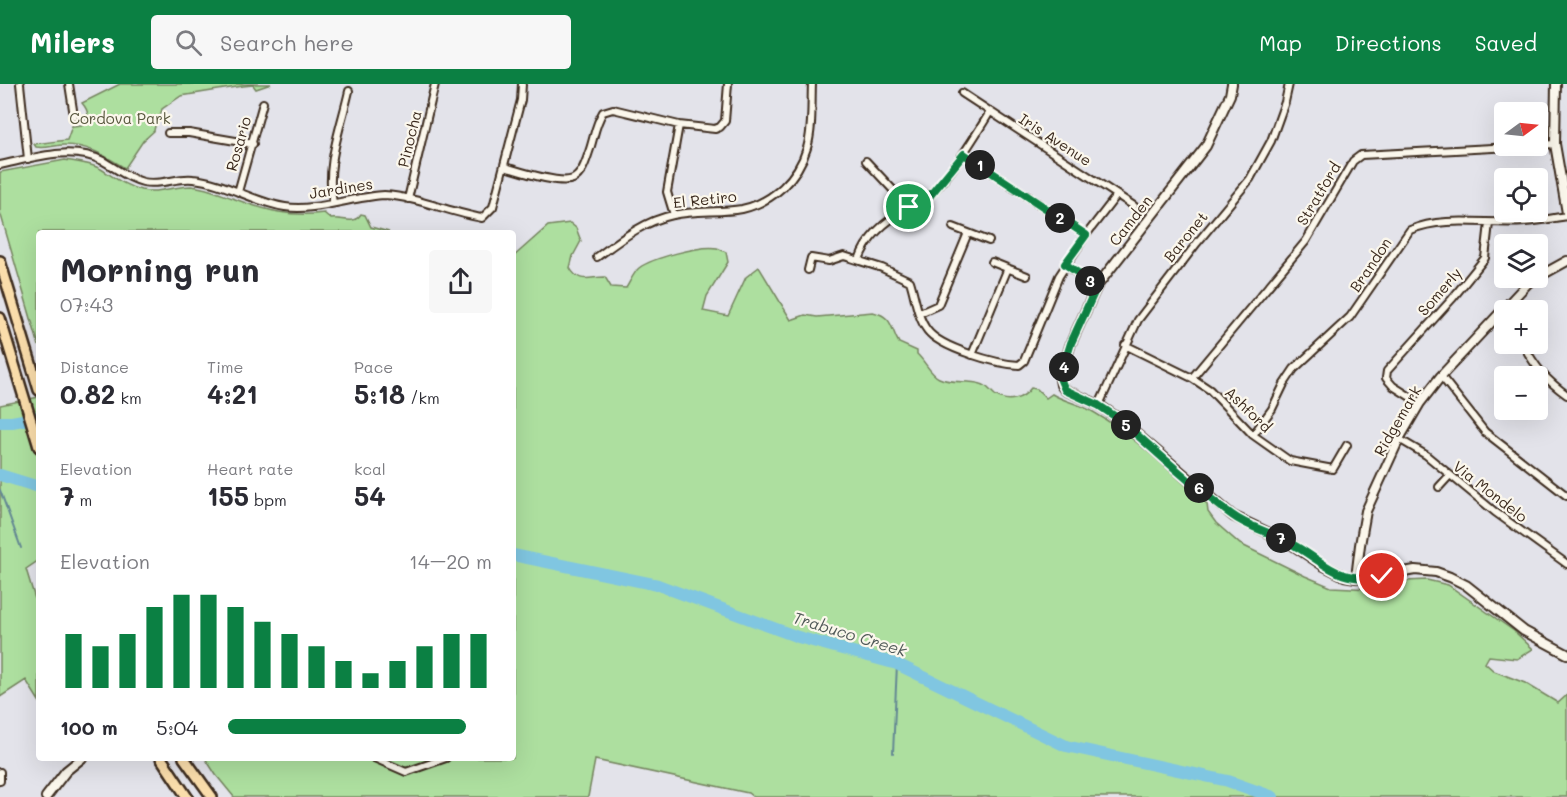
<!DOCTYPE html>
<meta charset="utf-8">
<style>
body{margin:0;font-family:Mali,sans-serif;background:#f7f7f7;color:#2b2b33;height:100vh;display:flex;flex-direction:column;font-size:22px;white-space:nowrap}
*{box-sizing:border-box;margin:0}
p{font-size:20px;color:#7c7c81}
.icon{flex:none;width:33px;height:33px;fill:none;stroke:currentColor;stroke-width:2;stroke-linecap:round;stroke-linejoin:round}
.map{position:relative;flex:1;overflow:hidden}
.panel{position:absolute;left:36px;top:146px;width:480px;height:531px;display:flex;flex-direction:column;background:#fff;border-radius:6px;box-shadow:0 6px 24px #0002}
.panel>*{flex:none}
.needle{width:39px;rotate:75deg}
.fabs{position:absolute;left:1494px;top:18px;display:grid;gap:12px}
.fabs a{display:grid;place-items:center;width:54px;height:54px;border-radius:6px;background:#fff;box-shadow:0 6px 24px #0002;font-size:30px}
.pin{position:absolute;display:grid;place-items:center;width:51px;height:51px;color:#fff;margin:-26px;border:3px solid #fff;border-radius:50%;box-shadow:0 2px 6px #0007}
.km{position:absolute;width:30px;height:30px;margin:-15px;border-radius:50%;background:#222;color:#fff;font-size:16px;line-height:30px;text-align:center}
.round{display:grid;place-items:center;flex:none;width:63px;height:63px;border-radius:6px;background:#f7f7f7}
.summary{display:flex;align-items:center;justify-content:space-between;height:102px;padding:0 24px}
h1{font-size:33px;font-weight:800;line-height:45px}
.metrics{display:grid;grid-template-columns:repeat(3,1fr);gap:9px;height:102px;padding:6px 24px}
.metrics div{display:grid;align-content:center}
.metrics b{font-size:26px;font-weight:800}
.metrics small{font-size:16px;font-weight:400}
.metrics p{font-size:16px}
.chart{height:168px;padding:12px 24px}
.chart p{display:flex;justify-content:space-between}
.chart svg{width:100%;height:108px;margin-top:6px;stroke:#0b8043;stroke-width:6}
ul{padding:0 24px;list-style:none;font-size:20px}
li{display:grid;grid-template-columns:96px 72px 1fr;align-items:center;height:45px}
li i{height:15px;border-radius:8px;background:#0b8043}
header{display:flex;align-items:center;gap:36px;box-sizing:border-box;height:84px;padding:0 30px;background:#0b8043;color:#fff}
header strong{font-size:28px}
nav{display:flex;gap:33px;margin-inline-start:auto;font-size:21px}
.search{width:420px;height:54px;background:#f7f7f7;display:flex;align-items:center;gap:15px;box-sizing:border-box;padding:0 21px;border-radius:6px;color:#7c7c81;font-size:22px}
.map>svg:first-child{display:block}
.green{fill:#addf9f;stroke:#74845e;stroke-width:1.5}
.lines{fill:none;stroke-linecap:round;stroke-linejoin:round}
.stream{stroke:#648893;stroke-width:2}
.river{stroke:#80c6e1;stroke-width:12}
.minor-casing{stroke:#3b2a1e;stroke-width:10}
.tertiary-casing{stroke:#3b2a1e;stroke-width:12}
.primary-casing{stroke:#3b2a1e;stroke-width:14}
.minor{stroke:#fbf7ec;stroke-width:6}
.tertiary{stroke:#fbf7ec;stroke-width:8}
.primary{stroke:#faddab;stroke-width:9}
.route-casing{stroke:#fff;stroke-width:12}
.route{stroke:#0b8043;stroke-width:8}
.labels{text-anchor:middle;stroke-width:4.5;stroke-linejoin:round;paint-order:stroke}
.park-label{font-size:15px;fill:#58573e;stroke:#fbf7ec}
.street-label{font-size:15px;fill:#3b2a1e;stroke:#fbf7ec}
.water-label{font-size:16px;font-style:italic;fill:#505958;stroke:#fbf7ec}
</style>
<header>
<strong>Milers</strong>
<div class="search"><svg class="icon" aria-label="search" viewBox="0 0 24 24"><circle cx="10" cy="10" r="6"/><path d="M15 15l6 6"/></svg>Search here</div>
<nav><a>Map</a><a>Directions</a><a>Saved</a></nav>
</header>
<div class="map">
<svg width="1567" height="713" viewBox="0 0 1567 713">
<rect width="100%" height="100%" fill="#e3e3ea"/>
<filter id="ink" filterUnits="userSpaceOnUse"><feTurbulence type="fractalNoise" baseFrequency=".0167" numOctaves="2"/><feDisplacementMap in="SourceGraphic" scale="12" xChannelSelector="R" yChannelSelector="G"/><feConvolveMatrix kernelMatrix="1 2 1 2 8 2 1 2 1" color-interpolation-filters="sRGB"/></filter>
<g filter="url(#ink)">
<path class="green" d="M120,0H271L256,5L253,1L243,2L181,12L162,25C161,34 155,37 154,47L143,57L125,84C105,72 89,61 64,61C55,61 45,65 36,63L34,60L67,56L72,42L82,41C90,34 89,27 82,19Z
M65,76C77,78 90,79 101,85C114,93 125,102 141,106C159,110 174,102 191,102C206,103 221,110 235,115C267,127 290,133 324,129L331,135C343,133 353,142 361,130L365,131L371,143L389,148H39V262L0,128V88Z
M570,139L576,144L581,157L573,172L570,184C579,200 589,193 605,193L611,203L626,204C630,198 634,188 639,184C652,174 701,161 717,164C720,165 723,167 726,168L728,178L707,212L703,227L728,232L746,193L759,183L791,236L805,231L817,233L873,228C894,233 890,244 899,259L917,267V270C925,277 930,290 939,294C951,300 968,296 981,300C987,301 990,307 995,311C1008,320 1023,315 1031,304L1037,305L1046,314L1052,310C1065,318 1081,320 1095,329C1136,353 1171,389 1207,420L1208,428L1216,439L1240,460L1305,492L1331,503L1373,505L1406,497L1427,496L1448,501L1514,547L1533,565L1517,575L1489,572L1485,579L1494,587L1525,599L1558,619L1567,611V713H753L748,709L595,676L588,713H234L216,691L205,674H513V173L548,142Z
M39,313V476L26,485L39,528V617L26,596L0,613V321Z"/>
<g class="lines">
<path class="stream" d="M0,406L21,464
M893,669L897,580"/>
<path class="river" d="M0,338H12L39,333
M0,391L39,403
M513,471L658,501L798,553L897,580L1066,662L1228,697L1273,713"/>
<defs>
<path id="minor" d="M20,0L28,75
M69,0L74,32
M962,9L1134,122
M168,49H189L253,60
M1538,61L1555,60
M964,70L1086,151
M866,77L909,123
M0,81C33,74 71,61 103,77C117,85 127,94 143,98C160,102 177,93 193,95C225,98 253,118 285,123C310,127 336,118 361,114C369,113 377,111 384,111C417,113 449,128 482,134L493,123L521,16L522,0
M505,83C519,87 560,101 573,95C582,91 586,77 589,68C594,54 595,41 603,28L613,25L679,41L715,45L720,43L725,37L728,0
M238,108L263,19
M408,115L435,0
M333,119C325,82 341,43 349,7
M674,131L667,108L679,41
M953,143L989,157
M597,173C620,156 644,137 673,131C696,126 720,129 742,125C773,118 798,94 807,64C813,44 811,21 812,0
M859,176C867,152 888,135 910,123C916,119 924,117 930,111C954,87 972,57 990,28
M992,178L1027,192
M1065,181L1097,202
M808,186L811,174L829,177L844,172L882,184L910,197C915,212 917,233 927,246C940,264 997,280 1019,281L1024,277L1059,192L1086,151L1117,111
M920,229L938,221L968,149
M1523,260C1535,283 1546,296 1567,311
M1125,261L1192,294L1210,306L1253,351L1290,377L1333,385L1347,361
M972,271L1008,184
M1441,292L1485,348L1567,412
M1192,294L1306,157L1353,77L1361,71L1530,62
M1420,319L1393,302L1386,294L1387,287L1452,215L1485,174L1489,139
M1099,321L1138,236L1197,159L1250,95L1271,57L1285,18L1289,0
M1253,351L1272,325L1284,300L1294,285L1350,233L1410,146C1445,131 1488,141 1525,138C1539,137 1553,134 1567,132
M1399,355L1426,371L1495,428L1567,480
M1439,403L1450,391
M374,674L406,688L446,674
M0,688V697"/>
<path id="tertiary" d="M1232,0L1230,11L1206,62L1097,202L1071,259L1060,295L1061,301L1065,306L1099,321L1119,335L1233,432L1288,458L1324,482L1344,492L1356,494H1370L1415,486L1436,488L1450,493L1466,501L1524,547L1567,570
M1556,0L1555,60L1567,129
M1538,193L1567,177
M1356,494L1360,461L1366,427L1399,355L1420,319L1441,292L1528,199L1536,194
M46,713L66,687L82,674"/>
<path id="primary" d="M0,177L39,306
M0,234L39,363
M161,674L187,713
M184,674L212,713"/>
</defs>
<use href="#minor" class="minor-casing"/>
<use href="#tertiary" class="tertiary-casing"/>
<use href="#primary" class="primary-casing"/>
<use href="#minor" class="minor"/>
<use href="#tertiary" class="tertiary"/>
<use href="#primary" class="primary"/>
</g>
</g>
<g class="lines" filter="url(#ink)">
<defs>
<path id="route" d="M909,123L928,114L964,70L1086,151L1065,180L1097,202L1071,259L1060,294L1065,306L1098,321L1119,335C1156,367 1192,402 1232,431C1249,444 1271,448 1290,459C1326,478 1336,500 1382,492"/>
</defs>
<use href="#route" class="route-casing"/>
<use href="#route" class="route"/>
</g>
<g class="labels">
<g class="park-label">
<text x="120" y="40">Cordova Park</text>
</g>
<g class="street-label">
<text transform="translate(410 55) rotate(-76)" y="5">Pinocha</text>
<text transform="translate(1055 56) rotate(33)" y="5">Iris Avenue</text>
<text transform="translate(239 60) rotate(-74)" y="5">Rosario</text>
<text transform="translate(341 105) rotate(-9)" y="5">Jardines</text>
<text transform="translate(1319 110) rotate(-59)" y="5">Stratford</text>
<text transform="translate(705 116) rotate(-6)" y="5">El Retiro</text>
<text transform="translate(1131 137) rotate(-52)" y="5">Camden</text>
<text transform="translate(1186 153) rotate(-51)" y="5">Baronet</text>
<text transform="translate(1371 181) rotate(-56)" y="5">Brandon</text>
<text transform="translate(1440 208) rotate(-49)" y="5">Somerly</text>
<text transform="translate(1248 326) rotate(44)" y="5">Ashford</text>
<text transform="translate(1398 337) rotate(-60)" y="5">Ridgemark</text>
<text transform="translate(1490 408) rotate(38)" y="5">Via Mondelo</text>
</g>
<g class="water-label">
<text transform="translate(850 550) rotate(17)" y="6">Trabuco Creek</text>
</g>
</g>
</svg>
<div class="fabs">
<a><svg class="needle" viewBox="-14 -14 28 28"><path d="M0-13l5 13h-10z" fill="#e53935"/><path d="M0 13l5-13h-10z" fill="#7c7c81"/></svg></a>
<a><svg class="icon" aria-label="locate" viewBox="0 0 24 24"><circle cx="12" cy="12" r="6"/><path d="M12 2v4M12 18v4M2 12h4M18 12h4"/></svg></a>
<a><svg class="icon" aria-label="layers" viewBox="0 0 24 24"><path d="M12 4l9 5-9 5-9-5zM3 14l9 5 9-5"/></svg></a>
<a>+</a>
<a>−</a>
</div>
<div class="pin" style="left:909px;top:123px;background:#1e9e55"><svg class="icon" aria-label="arrive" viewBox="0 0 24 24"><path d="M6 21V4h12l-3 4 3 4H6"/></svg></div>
<div class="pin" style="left:1382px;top:492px;background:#d93025"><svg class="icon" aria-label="check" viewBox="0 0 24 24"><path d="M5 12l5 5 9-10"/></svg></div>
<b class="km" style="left:980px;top:81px">1</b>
<b class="km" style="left:1060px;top:134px">2</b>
<b class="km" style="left:1090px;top:197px">3</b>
<b class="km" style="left:1064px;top:283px">4</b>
<b class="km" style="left:1126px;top:341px">5</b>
<b class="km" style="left:1199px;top:404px">6</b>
<b class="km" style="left:1281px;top:454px">7</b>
<section class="panel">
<div class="summary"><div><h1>Morning run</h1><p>07:43</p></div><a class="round"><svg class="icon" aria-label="share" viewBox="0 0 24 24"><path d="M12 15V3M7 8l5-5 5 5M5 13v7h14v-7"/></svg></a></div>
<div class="metrics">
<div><p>Distance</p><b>0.82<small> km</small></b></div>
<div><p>Time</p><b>4:21</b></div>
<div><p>Pace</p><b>5:18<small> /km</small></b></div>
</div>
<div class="metrics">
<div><p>Elevation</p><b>7<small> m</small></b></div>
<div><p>Heart rate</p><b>155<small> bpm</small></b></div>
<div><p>kcal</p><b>54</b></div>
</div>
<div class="chart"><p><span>Elevation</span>14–20 m</p>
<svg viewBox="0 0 160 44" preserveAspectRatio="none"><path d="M5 44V22M15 44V27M25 44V22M35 44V11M45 44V6M55 44V6M65 44V11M75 44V17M85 44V22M95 44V27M105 44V33M115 44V38M125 44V33M135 44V27M145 44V22M155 44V22"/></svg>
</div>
<ul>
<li><b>100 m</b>5:04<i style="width:90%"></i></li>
</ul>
</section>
</div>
